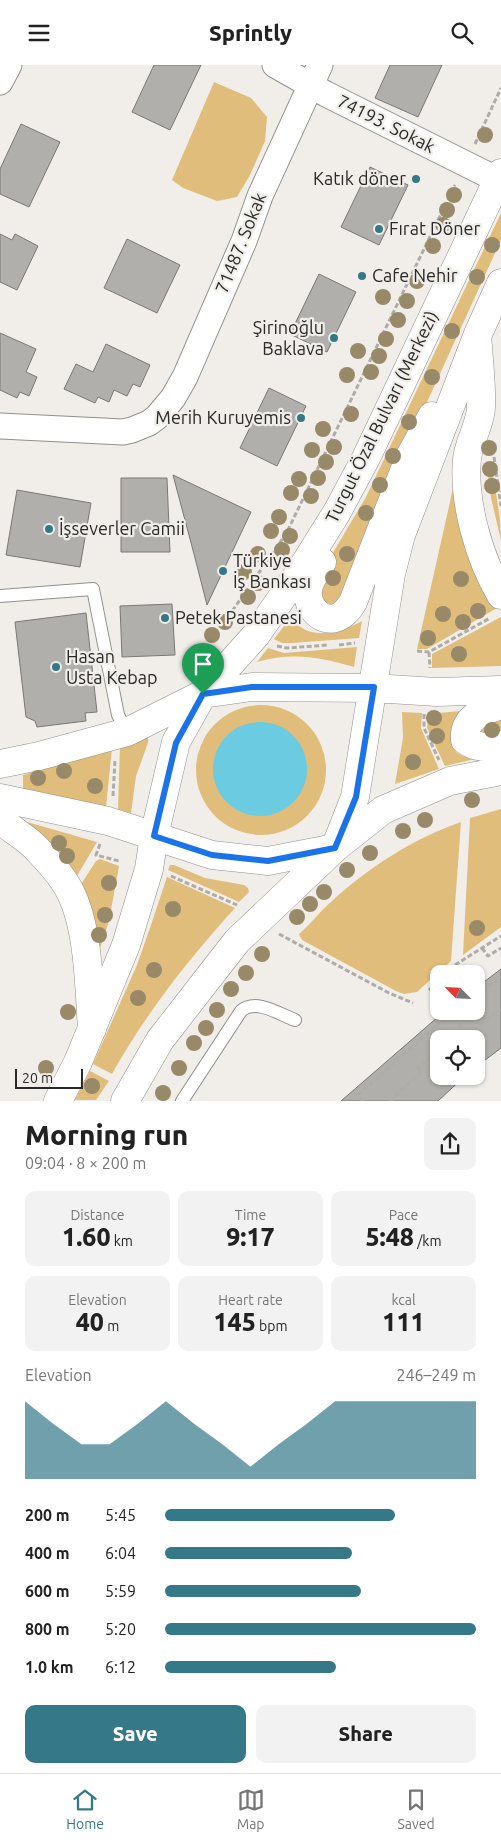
<!DOCTYPE html>
<meta charset="utf-8">
<style>
body{margin:0;font-family:Ubuntu,sans-serif;background:#f2f2f2;color:#222;height:100vh;display:flex;flex-direction:column;font-size:19px;white-space:nowrap}
*{box-sizing:border-box;margin:0}
p{font-size:16px;color:#767676}
.icon{flex:none;width:28px;height:28px;fill:none;stroke:currentColor;stroke-width:2;stroke-linecap:round;stroke-linejoin:round}
.map{position:relative;height:1036px;overflow:hidden}
.drawer{display:flex;flex-direction:column;background:#fff;flex:1}
.drawer>*{flex:none}
.needle{width:32px;rotate:294deg}
.controls{position:absolute;left:430px;top:900px;display:grid;gap:10px}
.controls a{display:grid;place-items:center;width:55px;height:55px;border-radius:10px;background:#fff;box-shadow:0 1px 4px #0004;font-size:25px}
.scale{position:absolute;left:15px;bottom:12px;width:68px;box-sizing:border-box;padding-left:5px;border:2px solid #2a2928;border-top:0;font-size:14px;line-height:18px;white-space:nowrap;color:#2a2928;-webkit-text-stroke:4px #f1eeea;paint-order:stroke}
.pin{position:absolute;display:grid;place-items:center;width:42px;height:42px;color:#fff;margin:-51px -21px;border-radius:50% 50% 50% 0;rotate:-45deg;box-shadow:0 0 5px #0007}
.pin .icon{rotate:45deg}
.round{display:grid;place-items:center;flex:none;width:52px;height:52px;border-radius:10px;background:#f2f2f2}
.head{display:flex;align-items:center;justify-content:space-between;height:85px;padding:0 25px}
h1{font-size:28px;font-weight:800;line-height:38px}
.stats{display:grid;grid-template-columns:repeat(3,1fr);gap:8px;height:85px;padding:5px 25px}
.stats div{display:grid;align-content:center;border-radius:10px;background:#f2f2f2;text-align:center}
.stats b{font-size:25px;font-weight:800}
.stats small{font-size:14px;font-weight:400}
.stats p{font-size:14px}
.chart{height:140px;padding:10px 25px}
.chart p{display:flex;justify-content:space-between}
.chart svg{width:100%;height:90px;margin-top:5px;fill:#357988;opacity:.7}
.primary-button{display:flex;gap:10px;margin-top:auto;padding:10px 25px}
.primary-button a{flex:1;height:58px;border-radius:10px;background:#357988;color:#fff;font-size:20px;font-weight:800;line-height:58px;text-align:center}
.primary-button a+a{background:#f2f2f2;color:#222}
ul{padding:0 25px;list-style:none;font-size:16px}
li{display:grid;grid-template-columns:80px 60px 1fr;align-items:center;height:38px}
li i{height:12px;border-radius:6px;background:#357988}
header{display:flex;justify-content:space-between;align-items:center;height:65px;padding:0 25px;background:#fff;font-size:22px;font-weight:800}
.tab-bar{display:flex;justify-content:space-around;align-items:center;height:70px;border-top:1px solid #e0e0e0;background:#fff;font-size:14px;color:#767676}
.tab-bar a{display:grid;justify-items:center;gap:2px}
.tab-bar .current{color:#357988}
.map>svg:first-child{display:block}
.green{fill:#e0bd7a}
.water{fill:#6bcbe0}
.building{fill:#b1afab;stroke:#7a7875}
.lines{fill:none;stroke-linecap:round;stroke-linejoin:round}
.lane-casing{stroke:#92908c;stroke-width:14}
.street-casing{stroke:#92908c;stroke-width:27}
.secondary-casing{stroke:#92908c;stroke-width:29}
.primary-casing{stroke:#92908c;stroke-width:29}
.path{stroke:#aeaba8;stroke-width:3;stroke-dasharray:5 2.5;stroke-linecap:butt}
.lane{stroke:#fff;stroke-width:12}
.street{stroke:#fff;stroke-width:25}
.secondary{stroke:#fff;stroke-width:28}
.primary{stroke:#fff;stroke-width:28}
.tree{fill:#988969}
.route-casing{stroke:#fff;stroke-width:10}
.route{stroke:#1a73e8;stroke-width:6}
.poi-dot{fill:#357988;stroke:#f1eeea;stroke-width:2}
.labels{text-anchor:middle;stroke-width:4.5;stroke-linejoin:round;paint-order:stroke}
.street-label{font-size:18px;fill:#2a2928;stroke:#f1eeea}
.poi-label{font-size:18px;fill:#2a2928;stroke:#f1eeea;text-anchor:start}
</style>
<header><svg class="icon" aria-label="menu" viewBox="0 0 24 24"><path d="M4 6h16M4 12h16M4 18h16"/></svg>Sprintly<svg class="icon" aria-label="search" viewBox="0 0 24 24"><circle cx="10" cy="10" r="6"/><path d="M15 15l6 6"/></svg></header>
<div class="map">
<svg width="501" height="1036" viewBox="0 0 501 1036">
<rect width="100%" height="100%" fill="#f1eeea"/>
<path class="green" d="M214,17L251,33L267,52L265,76L250,110L237,132L217,136L183,123L172,115Z
M501,148V175L381,438L345,528L336,538L330,539L324,537L317,520L328,496L366,432Z
M492,402C495,426 501,450 501,475L491,433L487,403Z
M456,410L490,532L497,543L427,584H417Z
M295,547L298,560C301,562 305,565 308,566C326,572 347,564 362,556L359,573L292,578H282L274,574Z
M501,552V601L432,603V589Z
M357,582L354,602C320,592 292,587 257,597L268,583L284,588Z
M196 705a65 65 0 1 1 130 0a65 65 0 1 1-130 0Z
M460,646L452,665L451,678L456,687L463,691L475,692V694L445,701L427,663L428,649Z
M402,647L422,648L421,663L439,704L395,719L403,673Z
M501,650V672H478V660Z
M148,671V678L136,711L131,748L118,744L120,680Z
M112,683L106,742L23,724V710Z
M501,744V862L463,890L470,753Z
M20,755L97,777L74,816Z
M461,757L451,896L417,927L404,929L396,926L302,875L299,869C311,859 320,846 332,836C368,803 414,773 461,757Z
M100,794L119,801L109,856L96,895L78,824L96,796Z
M170,800H174L205,813L244,820L248,823L249,827L239,837L168,805Z
M167,812L235,843C188,895 146,948 112,1009L93,999L137,900L151,860Z
M90,1006L109,1016L96,1035H75Z"/>
<path class="water" d="M213 704a47 47 0 1 1 94 0a47 47 0 1 1-94 0Z"/>
<path class="building" d="M154,0H201L170,65L132,47Z
M390,0H442L418,52L375,33Z
M21,59L60,77L29,142L0,129V104Z
M370,102L408,120L379,180L341,162Z
M0,169L12,175L15,169L38,181L17,225L0,217Z
M127,174L180,200L157,248L104,223Z
M319,209L356,227L327,287L290,269Z
M0,268L36,284L26,307L37,312L29,331L20,327L17,333L0,325Z
M106,279L150,300L140,322L133,319L127,331L114,325L109,337L98,332L95,338L64,324L76,299L93,307Z
M269,323L306,341L277,401L240,383Z
M173,410L251,447L207,540L194,489Z
M121,413H167L170,487H121Z
M17,425L91,438L80,502L6,490Z
M172,539L175,590L122,592L120,541Z
M86,548L97,647L85,648L86,656L37,662L35,656L26,652L15,557Z
M501,904V983L476,1002V974H439V1011H465L438,1036H341L439,951L445,946H476V923Z"/>
<g class="lines">
<defs>
<path id="lane" d="M0,531L93,524L118,650L127,667
M182,1036L241,946C256,933 279,949 295,955"/>
<path id="street" d="M275,0L326,29L498,115
M0,17L9,0
M0,361L123,367L132,365L149,358L157,352L173,333L185,312L244,176L260,131L320,0"/>
<path id="secondary" d="M0,699L39,691L127,667L203,629
M0,733L108,756L154,771
M0,754C11,765 26,772 36,783C47,795 59,807 67,821C89,857 89,923 92,964"/>
<path id="primary" d="M478,280C479,300 482,321 481,342C481,358 469,376 467,394C463,437 479,493 501,530
M322,497C317,505 309,516 308,525C306,542 323,561 340,551C346,548 350,542 353,537L410,391L432,351
M203,629L252,622L373,623L437,627L501,625
M501,640C483,646 463,652 465,675C477,684 487,682 501,680
M154,771L212,790L268,796L335,783
M335,783L355,732L391,509L401,470L478,269L501,218
M58,1036L78,997L126,880L149,804L154,771L176,677L203,629L256,570L301,505L337,447L366,393L501,108
M125,1036L160,975L237,876L335,783L383,745L450,716L501,706"/>
</defs>
<use href="#lane" class="lane-casing"/>
<use href="#street" class="street-casing"/>
<use href="#secondary" class="secondary-casing"/>
<use href="#primary" class="primary-casing"/>
<path class="path" d="M475,79L501,23
M494,392L501,441
M228,552L286,469L455,120
M339,580L355,578
M277,581L287,583L328,580
M417,586L429,587L490,553
M429,587L430,603
M424,649V663L439,695
M113,731L115,695
M100,779L96,790L119,796
M171,811L237,840
M279,869L389,928L413,938
M482,883L488,891L501,883
M455,900L501,871
M429,923L439,934
M476,930L501,912
M450,946L467,969
M476,946L485,956
M452,974L463,964
M462,974L501,944
M363,1036L358,1030L432,964L456,946
M390,1036L421,1007L418,1003L439,985"/>
<use href="#lane" class="lane"/>
<use href="#street" class="street"/>
<use href="#secondary" class="secondary"/>
<use href="#primary" class="primary"/>
</g>
<g class="tree">
<circle cx="485" cy="70" r="8"/>
<circle cx="454" cy="130" r="8"/>
<circle cx="447" cy="145" r="8"/>
<circle cx="443" cy="160" r="8"/>
<circle cx="492" cy="180" r="8"/>
<circle cx="433" cy="181" r="8"/>
<circle cx="477" cy="212" r="8"/>
<circle cx="417" cy="216" r="8"/>
<circle cx="383" cy="232" r="8"/>
<circle cx="407" cy="236" r="8"/>
<circle cx="398" cy="255" r="8"/>
<circle cx="452" cy="266" r="8"/>
<circle cx="386" cy="274" r="8"/>
<circle cx="358" cy="286" r="8"/>
<circle cx="379" cy="291" r="8"/>
<circle cx="371" cy="307" r="8"/>
<circle cx="347" cy="310" r="8"/>
<circle cx="432" cy="312" r="8"/>
<circle cx="351" cy="349" r="8"/>
<circle cx="409" cy="357" r="8"/>
<circle cx="323" cy="364" r="8"/>
<circle cx="334" cy="382" r="8"/>
<circle cx="489" cy="383" r="8"/>
<circle cx="312" cy="385" r="8"/>
<circle cx="393" cy="391" r="8"/>
<circle cx="326" cy="397" r="8"/>
<circle cx="490" cy="404" r="8"/>
<circle cx="318" cy="413" r="8"/>
<circle cx="299" cy="414" r="8"/>
<circle cx="380" cy="420" r="8"/>
<circle cx="492" cy="421" r="8"/>
<circle cx="291" cy="428" r="8"/>
<circle cx="311" cy="431" r="8"/>
<circle cx="366" cy="448" r="8"/>
<circle cx="279" cy="452" r="8"/>
<circle cx="271" cy="466" r="8"/>
<circle cx="290" cy="471" r="8"/>
<circle cx="282" cy="485" r="8"/>
<circle cx="258" cy="489" r="8"/>
<circle cx="347" cy="489" r="8"/>
<circle cx="244" cy="507" r="8"/>
<circle cx="333" cy="513" r="8"/>
<circle cx="461" cy="514" r="8"/>
<circle cx="258" cy="518" r="8"/>
<circle cx="248" cy="532" r="8"/>
<circle cx="478" cy="546" r="8"/>
<circle cx="443" cy="549" r="8"/>
<circle cx="225" cy="557" r="8"/>
<circle cx="463" cy="557" r="8"/>
<circle cx="212" cy="570" r="8"/>
<circle cx="428" cy="573" r="8"/>
<circle cx="459" cy="589" r="8"/>
<circle cx="434" cy="653" r="8"/>
<circle cx="492" cy="665" r="8"/>
<circle cx="437" cy="671" r="8"/>
<circle cx="413" cy="697" r="8"/>
<circle cx="64" cy="706" r="8"/>
<circle cx="38" cy="713" r="8"/>
<circle cx="95" cy="721" r="8"/>
<circle cx="472" cy="735" r="8"/>
<circle cx="425" cy="755" r="8"/>
<circle cx="403" cy="766" r="8"/>
<circle cx="59" cy="778" r="8"/>
<circle cx="370" cy="788" r="8"/>
<circle cx="67" cy="791" r="8"/>
<circle cx="347" cy="805" r="8"/>
<circle cx="109" cy="818" r="8"/>
<circle cx="324" cy="827" r="8"/>
<circle cx="310" cy="839" r="8"/>
<circle cx="173" cy="844" r="8"/>
<circle cx="105" cy="850" r="8"/>
<circle cx="297" cy="852" r="8"/>
<circle cx="477" cy="863" r="8"/>
<circle cx="99" cy="870" r="8"/>
<circle cx="262" cy="889" r="8"/>
<circle cx="154" cy="905" r="8"/>
<circle cx="246" cy="908" r="8"/>
<circle cx="231" cy="924" r="8"/>
<circle cx="138" cy="933" r="8"/>
<circle cx="217" cy="945" r="8"/>
<circle cx="68" cy="947" r="8"/>
<circle cx="206" cy="963" r="8"/>
<circle cx="194" cy="978" r="8"/>
<circle cx="46" cy="1003" r="8"/>
<circle cx="179" cy="1003" r="8"/>
<circle cx="92" cy="1021" r="8"/>
<circle cx="163" cy="1028" r="8"/>
</g>
<g class="lines">
<defs>
<path id="route" d="M252,622H374L356,732L335,783L268,796L212,790L154,771L176,678L203,629Z"/>
</defs>
<use href="#route" class="route-casing"/>
<use href="#route" class="route"/>
</g>
<g class="poi-dot">
<circle cx="416" cy="114" r="5"/>
<circle cx="379" cy="164" r="5"/>
<circle cx="362" cy="211" r="5"/>
<circle cx="334" cy="273" r="5"/>
<circle cx="301" cy="353" r="5"/>
<circle cx="49" cy="464" r="5"/>
<circle cx="223" cy="506" r="5"/>
<circle cx="165" cy="553" r="5"/>
<circle cx="56" cy="602" r="5"/>
</g>
<g class="labels">
<g class="street-label">
<text transform="translate(386 59) rotate(27)" y="6">74193. Sokak</text>
<text transform="translate(241 178) rotate(-68)" y="6">71487. Sokak</text>
<text transform="translate(382 352) rotate(-64)" y="6">Turgut Özal Bulvarı (Merkezi)</text>
</g>
<g class="poi-label">
<text x="406" y="120" text-anchor="end">Katık döner</text>
<text x="389" y="170">Fırat Döner</text>
<text x="372" y="217">Cafe Nehir</text>
<text x="324" y="269" text-anchor="end">Şirinoğlu<tspan x="324" dy="21">Baklava</tspan></text>
<text x="291" y="359" text-anchor="end">Merih Kuruyemis</text>
<text x="59" y="470">İşseverler Camii</text>
<text x="233" y="502">Türkiye<tspan x="233" dy="21">İş Bankası</tspan></text>
<text x="175" y="559">Petek Pastanesi</text>
<text x="66" y="598">Hasan<tspan x="66" dy="21">Usta Kebap</tspan></text>
</g>
</g>
</svg>
<div class="controls">
<a><svg class="needle" viewBox="-14 -14 28 28"><path d="M0-13l5 13h-10z" fill="#e53935"/><path d="M0 13l5-13h-10z" fill="#767676"/></svg></a>
<a><svg class="icon" aria-label="locate" viewBox="0 0 24 24"><circle cx="12" cy="12" r="6"/><path d="M12 2v4M12 18v4M2 12h4M18 12h4"/></svg></a>
</div>
<div class="scale">20 m</div>
<div class="pin" style="left:203px;top:629px;background:#1e9e55"><svg class="icon" aria-label="arrive" viewBox="0 0 24 24"><path d="M6 21V4h12l-3 4 3 4H6"/></svg></div>
</div>
<section class="drawer">
<div class="head"><div><h1>Morning run</h1><p>09:04 · 8 × 200 m</p></div><a class="round"><svg class="icon" aria-label="share" viewBox="0 0 24 24"><path d="M12 15V3M7 8l5-5 5 5M5 13v7h14v-7"/></svg></a></div>
<div class="stats">
<div><p>Distance</p><b>1.60<small> km</small></b></div>
<div><p>Time</p><b>9:17</b></div>
<div><p>Pace</p><b>5:48<small> /km</small></b></div>
</div>
<div class="stats">
<div><p>Elevation</p><b>40<small> m</small></b></div>
<div><p>Heart rate</p><b>145<small> bpm</small></b></div>
<div><p>kcal</p><b>111</b></div>
</div>
<div class="chart"><p><span>Elevation</span>246–249 m</p>
<svg viewBox="0 0 160 44" preserveAspectRatio="none"><path d="M0 44V6L10 17L20 27L30 27L40 17L50 6L60 17L70 27L80 38L90 27L100 17L110 6L120 6L130 6L140 6L150 6L160 6V44z"/></svg>
</div>
<ul>
<li><b>200 m</b>5:45<i style="width:74%"></i></li>
<li><b>400 m</b>6:04<i style="width:60%"></i></li>
<li><b>600 m</b>5:59<i style="width:63%"></i></li>
<li><b>800 m</b>5:20<i style="width:100%"></i></li>
<li><b>1.0 km</b>6:12<i style="width:55%"></i></li>
</ul>
<div class="primary-button"><a>Save</a><a>Share</a></div>
</section>
<nav class="tab-bar">
<a class="current"><svg class="icon" aria-label="home" viewBox="0 0 24 24"><path d="M3 11l9-7 9 7M6 9v11h12V9"/></svg>Home</a>
<a><svg class="icon" aria-label="map" viewBox="0 0 24 24"><path d="M3 6l6-2 6 2 6-2v14l-6 2-6-2-6 2zM9 4v14M15 6v14"/></svg>Map</a>
<a><svg class="icon" aria-label="saved" viewBox="0 0 24 24"><path d="M7 4h10v16l-5-4-5 4z"/></svg>Saved</a>
</nav>
